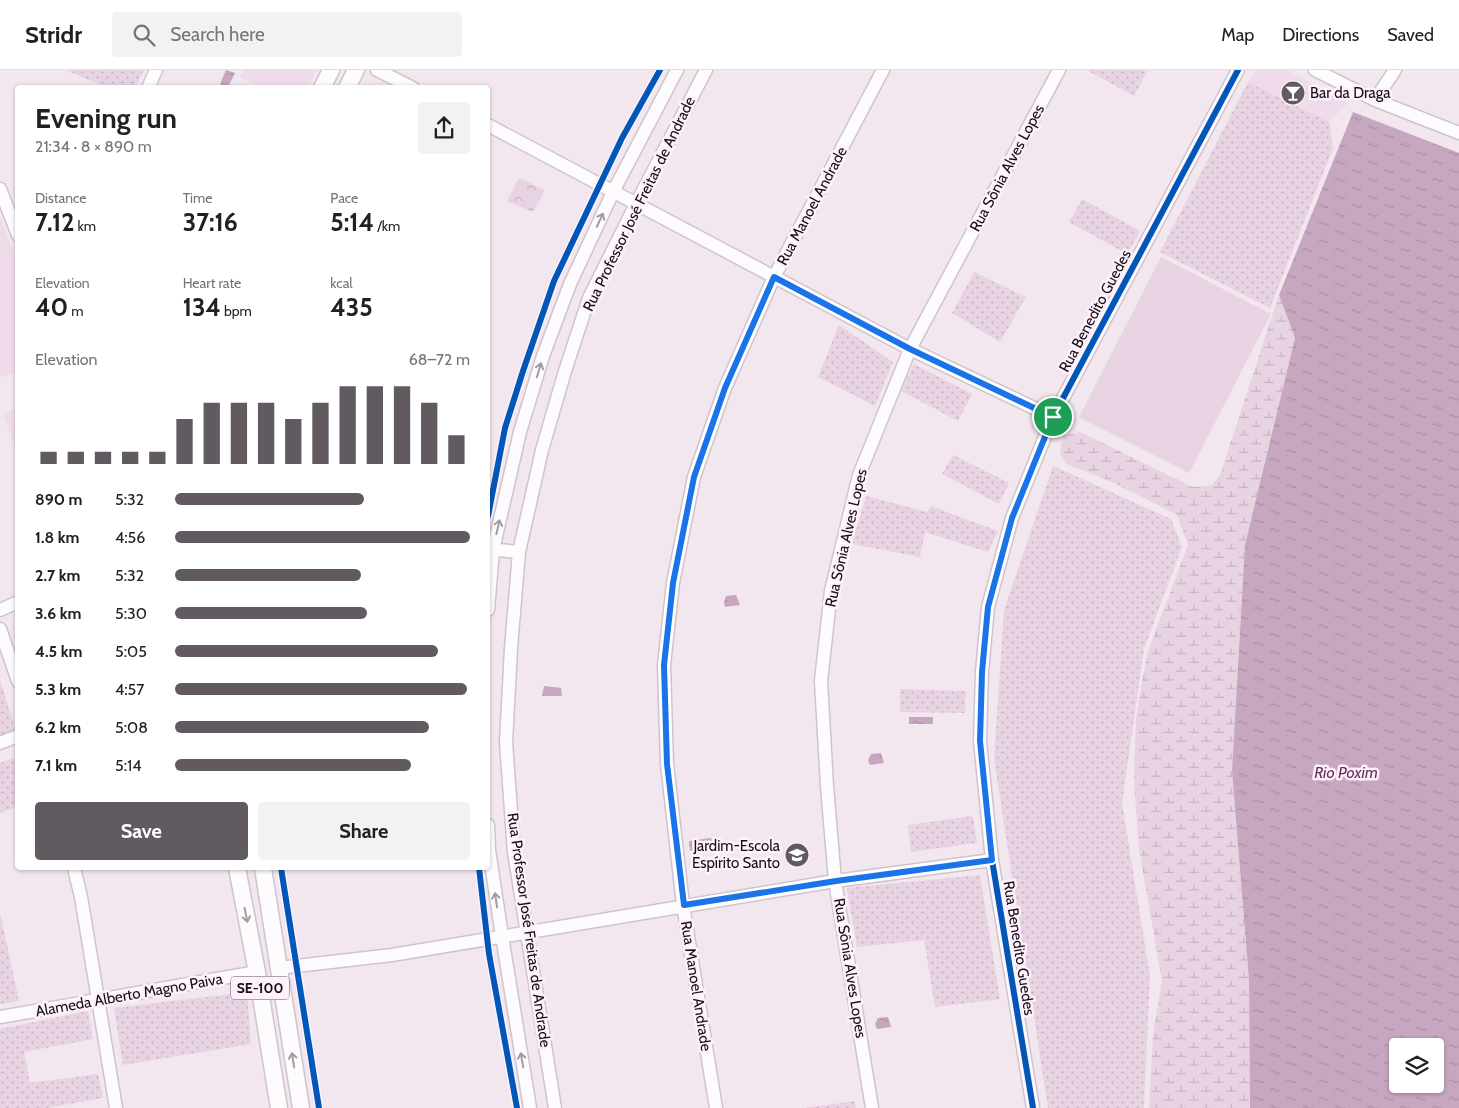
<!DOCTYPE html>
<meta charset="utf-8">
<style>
body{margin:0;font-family:Cabin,sans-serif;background:#f2f2f2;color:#202124;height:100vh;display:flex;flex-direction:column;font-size:19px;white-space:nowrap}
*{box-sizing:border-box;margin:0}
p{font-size:16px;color:#757577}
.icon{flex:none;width:28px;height:28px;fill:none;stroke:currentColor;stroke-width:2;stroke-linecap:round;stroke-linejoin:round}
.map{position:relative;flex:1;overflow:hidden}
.panel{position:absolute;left:15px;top:15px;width:475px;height:785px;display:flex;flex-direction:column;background:#fff;border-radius:5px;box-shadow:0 1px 4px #0004}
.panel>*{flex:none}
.tools{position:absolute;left:1389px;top:968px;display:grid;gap:10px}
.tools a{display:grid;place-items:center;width:55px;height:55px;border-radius:5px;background:#fff;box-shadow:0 1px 4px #0004;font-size:25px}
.pin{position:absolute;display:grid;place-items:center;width:42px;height:42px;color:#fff;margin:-21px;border:2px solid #fff;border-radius:50%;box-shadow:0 1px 5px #0007}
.round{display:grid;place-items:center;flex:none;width:52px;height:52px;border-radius:5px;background:#f2f2f2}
.summary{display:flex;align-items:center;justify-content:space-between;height:85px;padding:0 20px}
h1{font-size:28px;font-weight:800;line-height:38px}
.stats{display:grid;grid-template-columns:repeat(3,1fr);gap:8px;height:85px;padding:5px 20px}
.stats div{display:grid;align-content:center}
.stats b{font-size:25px;font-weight:800}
.stats small{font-size:14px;font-weight:400}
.stats p{font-size:14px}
.chart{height:140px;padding:10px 20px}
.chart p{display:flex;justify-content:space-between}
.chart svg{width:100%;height:90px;margin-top:5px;stroke:#625a61;stroke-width:6}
.primary-button{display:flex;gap:10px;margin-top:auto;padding:10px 20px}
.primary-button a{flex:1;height:58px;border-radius:5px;background:#625a61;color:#fff;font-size:20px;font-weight:800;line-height:58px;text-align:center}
.primary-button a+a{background:#f2f2f2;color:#202124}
ul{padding:0 20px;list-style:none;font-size:16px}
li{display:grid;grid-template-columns:80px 60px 1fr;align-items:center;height:38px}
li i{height:12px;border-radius:6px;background:#625a61}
header{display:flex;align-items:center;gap:30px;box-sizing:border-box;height:70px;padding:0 25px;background:#fff;border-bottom:1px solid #e0e0e0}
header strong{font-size:24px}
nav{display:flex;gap:28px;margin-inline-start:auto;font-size:18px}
.search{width:350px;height:45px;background:#f2f2f2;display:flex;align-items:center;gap:12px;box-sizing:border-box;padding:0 18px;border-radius:5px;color:#757577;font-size:19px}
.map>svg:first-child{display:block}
.built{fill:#f0dbeb}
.grass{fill:url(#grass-dots)}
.wetland{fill:url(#wetland-marsh)}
.park{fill:url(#park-crowns)}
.garden{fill:#e8d3e3}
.water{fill:url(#water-ripples);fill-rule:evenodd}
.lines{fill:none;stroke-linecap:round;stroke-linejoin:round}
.minor-casing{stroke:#cec5cc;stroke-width:15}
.major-casing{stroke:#cec5cc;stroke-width:19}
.minor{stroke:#fdfbfd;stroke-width:12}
.major{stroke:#fdfbfd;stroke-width:16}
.cycleway-casing{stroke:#fef1fb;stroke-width:9}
.cycleway{stroke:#0057b8;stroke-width:6}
.oneway{stroke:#a09ca0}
.route-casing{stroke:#fff;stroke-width:10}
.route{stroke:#1a73e8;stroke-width:6}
.labels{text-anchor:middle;stroke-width:5;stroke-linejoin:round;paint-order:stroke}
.shield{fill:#fef1fb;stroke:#5b5259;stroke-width:1}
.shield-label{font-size:14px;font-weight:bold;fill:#150e14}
.poi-label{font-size:15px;fill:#150e14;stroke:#fef1fb;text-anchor:start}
.street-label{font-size:15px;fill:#150e14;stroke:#fef1fb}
.water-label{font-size:16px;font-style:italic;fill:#64305b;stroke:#fef1fb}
</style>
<header>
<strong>Stridr</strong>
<div class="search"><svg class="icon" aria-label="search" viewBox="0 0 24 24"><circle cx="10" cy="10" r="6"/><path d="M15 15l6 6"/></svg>Search here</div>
<nav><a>Map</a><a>Directions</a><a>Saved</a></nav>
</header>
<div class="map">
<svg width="1459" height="1038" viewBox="0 0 1459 1038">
<defs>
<pattern id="grass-dots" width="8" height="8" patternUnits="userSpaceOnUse" patternTransform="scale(1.25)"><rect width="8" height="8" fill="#e8d3e3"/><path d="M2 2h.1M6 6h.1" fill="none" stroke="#c6b4c2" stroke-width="1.8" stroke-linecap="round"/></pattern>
<pattern id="wetland-marsh" width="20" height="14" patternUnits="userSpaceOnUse" patternTransform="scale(1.25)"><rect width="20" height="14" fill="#e8d3e3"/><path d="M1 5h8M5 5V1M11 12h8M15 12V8" fill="none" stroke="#c6b4c2"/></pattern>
<pattern id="park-crowns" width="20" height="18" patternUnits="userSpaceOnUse" patternTransform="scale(1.25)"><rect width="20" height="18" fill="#e8d3e3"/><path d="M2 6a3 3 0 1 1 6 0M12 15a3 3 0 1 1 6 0" fill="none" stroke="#c6b4c2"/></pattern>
<pattern id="water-ripples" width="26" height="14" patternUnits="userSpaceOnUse" patternTransform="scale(1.25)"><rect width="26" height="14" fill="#c7a6bf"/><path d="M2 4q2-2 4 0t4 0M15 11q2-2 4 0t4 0" fill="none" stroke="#aa8ea3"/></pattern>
</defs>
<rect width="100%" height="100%" fill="#f2e6ef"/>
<path class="built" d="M244,0H316L309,17L262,18L240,7Z
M1256,0H1287L1348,33L1329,52L1248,12Z
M0,147L18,194L17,301L0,308Z
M17,338V383L3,344Z"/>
<path class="grass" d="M72,0H144L135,17H105L70,2Z
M1087,0H1143L1147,2L1134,26Z
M1248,12L1329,52L1333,78L1270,238L1160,182Z
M1082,129L1140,161L1127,184L1069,152Z
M974,202L1026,227L1000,272L952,243Z
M839,255L893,292L875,336L818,307Z
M914,294L972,324L958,351L901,321Z
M953,385L1009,413L999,434L942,404Z
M1053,396L1171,449L1182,477L1144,579L1122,733L1150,906L1144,1038H1048L994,689L1004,540Z
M866,426L927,442L931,436L998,461L988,482L925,462L920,487L852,474Z
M0,610L17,664L0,671Z
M900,619L966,621L965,643L900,642Z
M17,687V737L0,743V693Z
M973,746L977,773L911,782L908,755Z
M980,805L1000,929L935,937L924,870L857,877L847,818Z
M0,843L19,931L0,934Z
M247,922L251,974L123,995L114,938Z
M88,941L93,969L24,982L30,1013L98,1004L103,1028L47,1038H0V959Z
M855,1031L856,1038H805Z"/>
<path class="wetland" d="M1279,225L1295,268L1245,475L1232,701L1249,910L1250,1038H1149L1153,965L1162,911L1139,779L1134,713L1136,648L1147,584L1188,475L1177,445L1112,412L1067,394L1060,383L1063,366L1080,362L1193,417L1212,415L1220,405Z"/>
<path class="park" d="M519,108L545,120L533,142L507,131Z"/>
<path class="garden" d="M1161,187L1271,244L1189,403L1079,347Z"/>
<path class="water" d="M226,0L235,3L228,17L220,14Z
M1353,42L1459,83V1038H1250L1249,910L1232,701L1245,475L1295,268L1279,225ZM1398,976H1435V1014H1398Z
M736,525L740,535L725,537L724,532L726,526Z
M544,616L561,618L562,626H542Z
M909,647H933V654H909Z
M881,683L884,693L870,695L868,690L871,684Z
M711,768L715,778L690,781L689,771Z
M888,947L891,957L877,959L875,954L878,948Z"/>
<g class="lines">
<defs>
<path id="minor" d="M377,0L413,18
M1315,0L1375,30L1459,63
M148,18L156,0
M1375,30L1395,0
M488,55L910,279L1053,347
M0,119L18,165
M488,479L519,482
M0,540L18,532
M488,540L493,480L520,362L543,286L570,214L613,122L677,0
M0,559L18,611
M0,673L18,666
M488,755L489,780L502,866L530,1038
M74,798L81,827L116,1038
M279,898L392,885L835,811L992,790
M0,947L257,902
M555,1038L514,782L506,672L511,578L519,482L542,380L565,301L589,228L636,134L706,0
M716,1038L683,835L667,694L664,595L673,513L694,407L725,318L774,207L883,0
M872,1038L835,811L827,716L821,611L831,521L859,405L910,279L1059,0
M1033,1038L992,790L980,671L982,602L988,537L1012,448L1053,347L1238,0"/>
<path id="major" d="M322,18L331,0
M347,18L356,0
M237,798L257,902L279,1038
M263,798L301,1038"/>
</defs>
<use href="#minor" class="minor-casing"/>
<use href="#major" class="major-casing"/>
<use href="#minor" class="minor"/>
<use href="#major" class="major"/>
<defs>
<path id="cycleway" d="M488,446L505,358L523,301L554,211L622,68L660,0
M281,798L319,1038
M479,798L489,884L517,1038
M1033,1038L992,790L980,671L982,602L988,537L1012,448L1053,347L1238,0"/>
</defs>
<use href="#cycleway" class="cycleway-casing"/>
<use href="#cycleway" class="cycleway"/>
</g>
<defs><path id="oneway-shaft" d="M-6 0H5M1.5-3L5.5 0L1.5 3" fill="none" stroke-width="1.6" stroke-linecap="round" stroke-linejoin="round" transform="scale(1.25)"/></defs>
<g class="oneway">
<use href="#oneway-shaft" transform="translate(600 150) rotate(-65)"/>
<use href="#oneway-shaft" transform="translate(539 300) rotate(-73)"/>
<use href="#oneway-shaft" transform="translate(498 457) rotate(-77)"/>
<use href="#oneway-shaft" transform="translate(496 830) rotate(-98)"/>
<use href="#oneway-shaft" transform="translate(246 845) rotate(79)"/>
<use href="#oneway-shaft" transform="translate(293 990) rotate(-99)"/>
<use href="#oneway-shaft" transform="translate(522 990) rotate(-100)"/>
</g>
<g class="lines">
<defs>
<path id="route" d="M774,207L910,279L1053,347L1012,448L988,537L982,602L980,671L992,790L836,811L684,835L667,694L664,595L673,513L694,407L725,318Z"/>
</defs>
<use href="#route" class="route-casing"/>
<use href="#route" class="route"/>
</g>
<defs>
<symbol id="bar-disc" viewBox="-11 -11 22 22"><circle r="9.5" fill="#625a61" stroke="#fef1fb"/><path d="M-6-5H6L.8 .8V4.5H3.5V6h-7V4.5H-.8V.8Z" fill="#fff"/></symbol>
<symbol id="school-disc" viewBox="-11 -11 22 22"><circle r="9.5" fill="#625a61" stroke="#fef1fb"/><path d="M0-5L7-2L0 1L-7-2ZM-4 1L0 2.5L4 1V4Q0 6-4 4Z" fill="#fff"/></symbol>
</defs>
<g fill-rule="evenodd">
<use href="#bar-disc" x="1279" y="9" width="28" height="28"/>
<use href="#school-disc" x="783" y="771" width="28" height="28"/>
</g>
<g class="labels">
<rect class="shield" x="231" y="906.5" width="58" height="23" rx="4"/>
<g class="shield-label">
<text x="260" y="923">SE-100</text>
</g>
<g class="poi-label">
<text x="1310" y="28">Bar da Draga</text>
<text x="780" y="781" text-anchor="end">Jardim-Escola<tspan x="780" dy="17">Espírito Santo</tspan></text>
</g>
<g class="street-label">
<text transform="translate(1007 98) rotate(-62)" y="5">Rua Sônia Alves Lopes</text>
<text transform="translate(639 134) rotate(-64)" y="5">Rua Professor José Freitas de Andrade</text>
<text transform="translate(812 136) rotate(-62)" y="5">Rua Manoel Andrade</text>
<text transform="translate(1095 241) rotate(-62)" y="5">Rua Benedito Guedes</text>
<text transform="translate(846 468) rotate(-77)" y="5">Rua Sônia Alves Lopes</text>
<text transform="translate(529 860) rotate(82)" y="5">Rua Professor José Freitas de Andrade</text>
<text transform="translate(1019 878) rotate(81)" y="5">Rua Benedito Guedes</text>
<text transform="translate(850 898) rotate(81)" y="5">Rua Sônia Alves Lopes</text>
<text transform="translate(696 916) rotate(81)" y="5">Rua Manoel Andrade</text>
<text transform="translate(129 925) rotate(-10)" y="5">Alameda Alberto Magno Paiva</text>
</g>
<g class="water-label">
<text x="1346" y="708">Rio Poxim</text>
</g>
</g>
</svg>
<div class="tools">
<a><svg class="icon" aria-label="layers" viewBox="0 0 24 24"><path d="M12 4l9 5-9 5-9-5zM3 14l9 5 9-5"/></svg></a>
</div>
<div class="pin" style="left:1053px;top:347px;background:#1e9e55"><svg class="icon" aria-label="arrive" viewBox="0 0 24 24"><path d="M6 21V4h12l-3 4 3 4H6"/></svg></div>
<section class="panel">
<div class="summary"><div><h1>Evening run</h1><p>21:34 · 8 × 890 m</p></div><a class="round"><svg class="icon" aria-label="share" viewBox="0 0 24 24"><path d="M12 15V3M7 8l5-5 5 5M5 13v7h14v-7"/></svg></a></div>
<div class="stats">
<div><p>Distance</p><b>7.12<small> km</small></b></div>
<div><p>Time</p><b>37:16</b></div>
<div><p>Pace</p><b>5:14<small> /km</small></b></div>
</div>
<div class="stats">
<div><p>Elevation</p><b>40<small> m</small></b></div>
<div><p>Heart rate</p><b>134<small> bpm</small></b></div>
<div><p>kcal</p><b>435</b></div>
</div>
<div class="chart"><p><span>Elevation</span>68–72 m</p>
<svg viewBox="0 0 160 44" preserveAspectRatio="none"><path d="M5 44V38M15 44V38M25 44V38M35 44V38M45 44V38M55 44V22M65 44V14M75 44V14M85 44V14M95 44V22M105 44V14M115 44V6M125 44V6M135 44V6M145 44V14M155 44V30"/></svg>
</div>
<ul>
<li><b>890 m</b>5:32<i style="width:64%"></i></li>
<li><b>1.8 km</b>4:56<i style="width:100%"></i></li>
<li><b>2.7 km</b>5:32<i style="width:63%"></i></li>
<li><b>3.6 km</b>5:30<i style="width:65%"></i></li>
<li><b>4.5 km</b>5:05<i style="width:89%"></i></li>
<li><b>5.3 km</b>4:57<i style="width:99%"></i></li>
<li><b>6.2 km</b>5:08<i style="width:86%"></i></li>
<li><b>7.1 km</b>5:14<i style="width:80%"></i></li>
</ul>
<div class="primary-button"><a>Save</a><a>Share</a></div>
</section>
</div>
